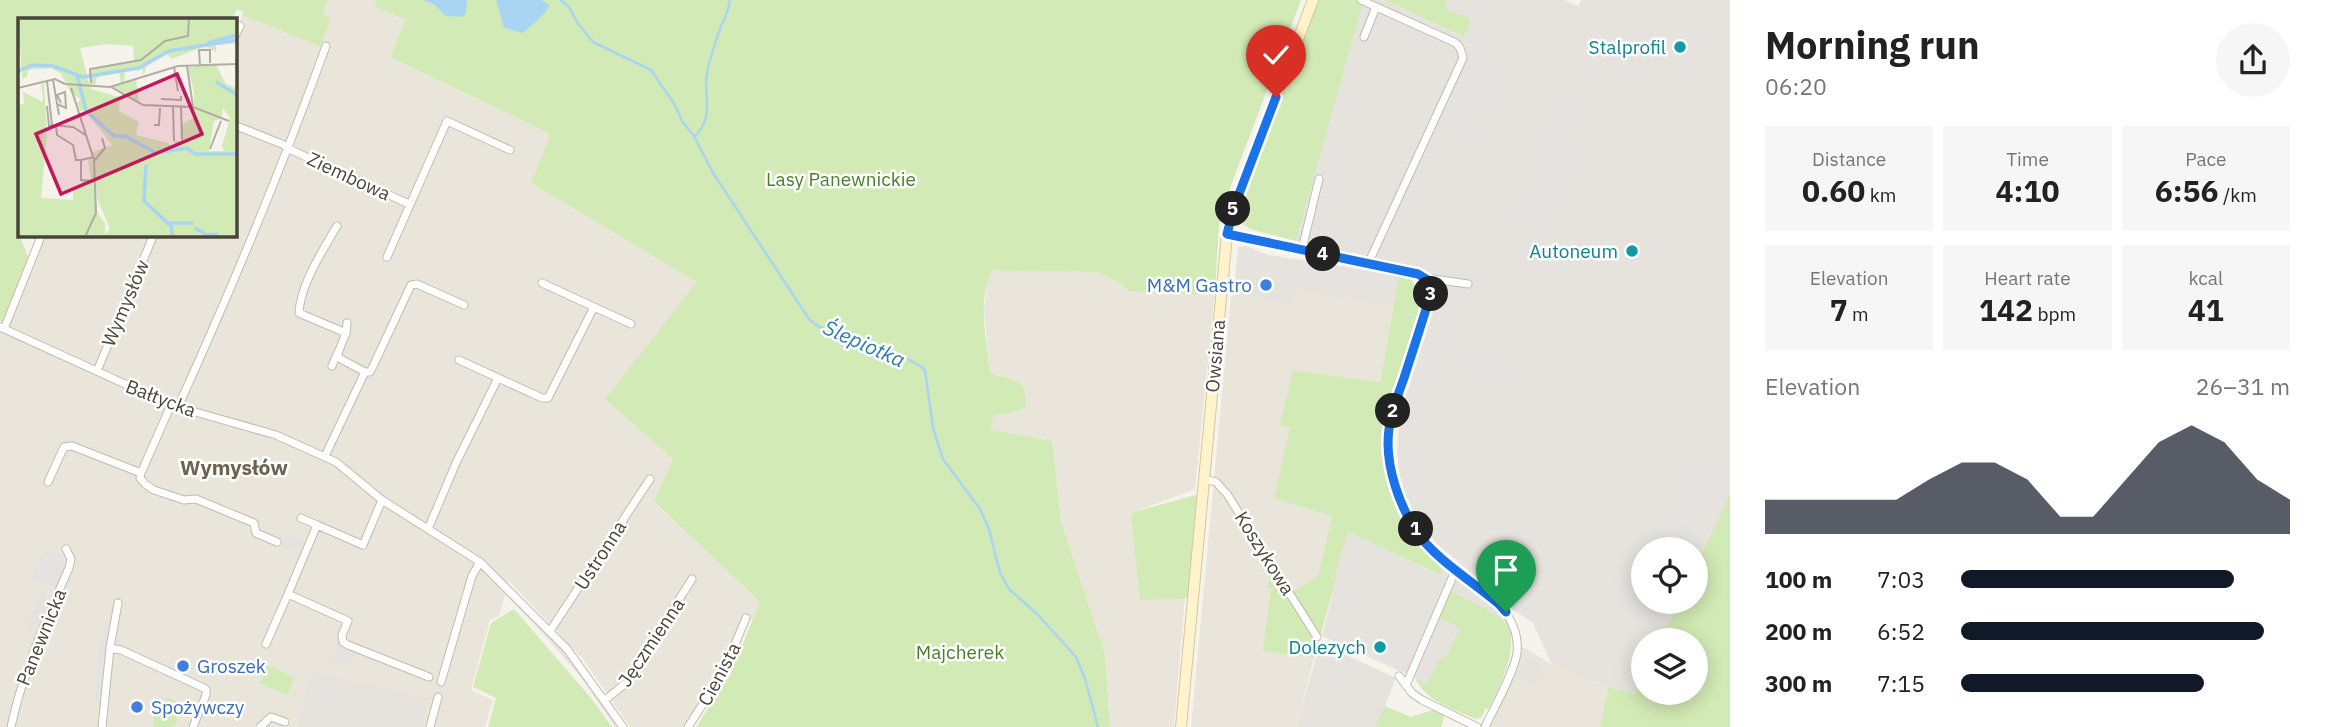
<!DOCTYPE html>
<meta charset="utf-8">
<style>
body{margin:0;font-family:"IBM Plex Sans",sans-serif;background:#f6f6f6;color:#222;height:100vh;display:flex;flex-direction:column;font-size:26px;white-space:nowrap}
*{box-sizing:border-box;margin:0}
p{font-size:23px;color:#767676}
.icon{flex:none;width:38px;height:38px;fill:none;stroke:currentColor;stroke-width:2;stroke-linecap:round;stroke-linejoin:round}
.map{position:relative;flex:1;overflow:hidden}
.sheet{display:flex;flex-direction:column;background:#fff;width:595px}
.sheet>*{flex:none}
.buttons{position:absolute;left:1631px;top:537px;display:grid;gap:14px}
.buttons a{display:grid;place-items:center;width:77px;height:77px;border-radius:50%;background:#fff;box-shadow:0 4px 18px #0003;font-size:35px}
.pin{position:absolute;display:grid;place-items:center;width:60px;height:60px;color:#fff;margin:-72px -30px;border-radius:50% 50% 50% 0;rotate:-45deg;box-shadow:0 0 7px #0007}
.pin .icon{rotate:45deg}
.km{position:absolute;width:35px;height:35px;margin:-18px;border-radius:50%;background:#222;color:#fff;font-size:19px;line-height:35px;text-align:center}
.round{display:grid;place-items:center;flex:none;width:74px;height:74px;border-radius:37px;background:#f6f6f6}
.head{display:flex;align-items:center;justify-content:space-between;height:119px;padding:0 35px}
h1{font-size:38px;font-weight:700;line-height:52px}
.stats{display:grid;grid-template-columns:repeat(3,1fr);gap:10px;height:119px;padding:7px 35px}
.stats div{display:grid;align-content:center;border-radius:0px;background:#f6f6f6;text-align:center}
.stats b{font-size:30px;font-weight:700}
.stats small{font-size:19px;font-weight:400}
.stats p{font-size:19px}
.chart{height:196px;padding:14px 35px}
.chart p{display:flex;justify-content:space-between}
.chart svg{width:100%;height:126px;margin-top:7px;fill:#111827;opacity:.7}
ul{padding:0 35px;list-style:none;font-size:23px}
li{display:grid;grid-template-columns:112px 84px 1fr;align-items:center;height:52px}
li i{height:18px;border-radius:9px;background:#111827}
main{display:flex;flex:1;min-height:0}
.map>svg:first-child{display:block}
.residential{fill:#eae5da}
.industrial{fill:#e6e2dd}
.green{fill:#d2eab5}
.parking{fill:#e5e3e0}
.water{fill:#a9d4f2}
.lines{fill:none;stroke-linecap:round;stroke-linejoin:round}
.stream{stroke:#a9d4f2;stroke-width:2.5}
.street-casing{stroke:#c2bbae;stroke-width:9}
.secondary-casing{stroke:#d6c79b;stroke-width:12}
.street{stroke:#fff;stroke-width:7}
.secondary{stroke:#fff3cd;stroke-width:10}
.route-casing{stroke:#fff;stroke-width:14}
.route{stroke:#1a73e8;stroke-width:9}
.culture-dot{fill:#0f9aa8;stroke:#fff;stroke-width:2.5}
.shop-dot{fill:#3f7fe0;stroke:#fff;stroke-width:2.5}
.labels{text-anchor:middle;stroke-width:5;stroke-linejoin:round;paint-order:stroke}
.culture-label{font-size:19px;fill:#0d838f;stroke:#fff;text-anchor:end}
.street-label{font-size:19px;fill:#4b4439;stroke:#fff}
.park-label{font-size:19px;fill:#4a7f2a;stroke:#fff}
.shop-label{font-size:19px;fill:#366cbe;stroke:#fff;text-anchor:start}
.water-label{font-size:21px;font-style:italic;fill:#2e7ab2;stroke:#fff}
.neighbourhood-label{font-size:21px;font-weight:bold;fill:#6e6250;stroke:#fff}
.inset-river{fill:none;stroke:#a9d4f2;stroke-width:3.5}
.inset-road{fill:none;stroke:#b2ada4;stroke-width:2}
.view{fill:#c2185b;fill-opacity:0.15;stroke:#c2185b;stroke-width:3.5}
.inset-edge{fill:none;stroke:#4b4439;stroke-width:3.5}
</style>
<main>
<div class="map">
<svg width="1730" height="727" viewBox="0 0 1730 727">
<rect width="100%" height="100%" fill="#f6f3ec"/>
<path class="residential" d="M328,0H376L374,7L406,20L391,58L550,134L531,183L698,282L605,399L673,459L654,503L760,602L753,620L747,618L723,673L688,727H630L583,659L509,581L499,616L490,620L471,690L493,700L485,727H422L430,699L313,670L296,727H0V327L3,329L42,235L234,234V38L242,15L321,47L323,14Z
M993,269L1002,271L1098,272L1119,282L1129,291L1200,295L1215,291L1195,489L1134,512L1131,517L1185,597L1174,727H1110L1105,654L1061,521L1052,441L991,430L994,415L1009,413L1000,376L990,374L984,311L987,281Z
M1295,290L1393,307L1380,382L1294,370L1281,424L1290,428L1332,515L1318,575L1293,593L1271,567L1267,587L1271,588L1262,651L1314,658L1296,727H1191L1231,296L1234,294L1292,305Z
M1521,648H1525L1552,665L1608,687L1600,727H1488L1519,660Z"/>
<path class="industrial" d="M1364,0H1384L1463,37L1445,8L1448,0H1564L1578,6L1581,0H1730V493L1696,566V550H1643V602H1679L1661,640H1643V677L1635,694L1608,687L1552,665L1533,623L1511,608L1508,603L1437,544L1420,523L1406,496L1400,477L1397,452L1400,414L1441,288L1426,270L1296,241Z
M1246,246L1268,255L1399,275L1393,307L1295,290L1292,305L1234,294L1238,247Z
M1348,532L1439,575L1443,568L1501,614L1509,634L1510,654L1506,670L1489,708L1485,709L1482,717L1476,719L1438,688L1322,636L1337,578L1335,577Z
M1320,643L1396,678L1385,706L1411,717L1433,710L1444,716L1441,727H1296Z
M312,670L430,698L422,727H296Z"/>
<path class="green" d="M0,0H328L323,14L330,18L321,47L242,15L244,12L237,9L232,19H19V234L28,257L9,313L3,322L0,321Z
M376,0H1301L1231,185L1219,225L1215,291L1200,295L1129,291L1119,282L1097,272L1002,271L993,269C976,300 987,340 990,373C1012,381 1029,378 1025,408L1009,413L994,415L991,430L1052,441L1061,521L1105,654L1110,727H696L730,675L760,602L654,502L673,459L605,399L697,282L531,183L550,134L390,57L406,20L374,7Z
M1318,0H1364L1296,241L1250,229L1243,224L1239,215Z
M1384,0H1448L1445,8L1471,19L1464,37Z
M1399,275H1408L1424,299L1384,427L1385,460L1392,492L1408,528L1443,568L1440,575L1348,532L1335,576L1337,577L1314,658L1262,651L1271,589L1267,587L1271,566L1293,592L1318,575L1332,516L1274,498L1290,428L1280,425L1293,370L1380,382Z
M1730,493V727H1600L1608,687L1635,694L1643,677V693H1696V640H1661L1679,602H1696V566Z
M1195,495L1198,497L1189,598L1140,600L1131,517L1134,512Z
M1451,591C1461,597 1496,613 1503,620C1524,641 1499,687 1489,708L1485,709L1482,717L1476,719C1453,709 1426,701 1415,678L1428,683L1438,661L1448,654L1460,628L1439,618Z
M514,609L591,698L612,727H488L496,698L473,687L491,623Z
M268,665L295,678L287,695L260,683Z
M167,697L176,701L170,713L177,717V723L172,727H153L155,706L161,709Z
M1384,706L1411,717L1433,710L1444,716L1441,727H1376Z"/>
<path class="parking" d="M1473,58L1514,77L1505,97L1495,93L1476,134L1473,132L1469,140L1442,126Z
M1499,96L1504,99L1479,154L1468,149L1462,162L1455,159L1463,141L1469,144L1479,140Z
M1558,106L1588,119L1541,224L1512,211Z
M1432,137L1436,139L1391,236L1387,232Z
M1427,334L1456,354L1500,374L1497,380L1454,360L1425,340Z
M1692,464L1727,480L1695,549L1643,550V602H1670L1661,623L1613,601L1647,528L1658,533L1663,523L1688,533L1692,522L1670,512Z
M287,534L304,542L299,555L281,546Z
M45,547L65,558L63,564L66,566L57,588L32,578Z
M502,586L553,638L586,678L619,727H615L583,680L550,641L502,591Z
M41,591L46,593L44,599L51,601L38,633L33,630L41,610L31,633L27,624Z
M106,619L111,624L106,648L101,703L94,702L99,651Z
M336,643L357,652L348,667L331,660Z
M1526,657L1544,666L1534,686L1516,677Z"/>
<path class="water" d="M423,0H467L466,13L462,17L446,16L435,5Z
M496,0H541L550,5L544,14L523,33L504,28Z"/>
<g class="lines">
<path class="stream" d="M561,0L569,7L577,22L593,42L651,70L675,105L682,121L694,136L713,173L809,319C820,331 835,331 849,336C868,343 911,357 925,370L933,428L943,459L980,509L989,529L1000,573L1009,589L1038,615L1076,657L1085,679L1098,727
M695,136C715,116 703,97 707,73C710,57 716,41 721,26C725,17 729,10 730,0"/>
<defs>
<path id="street" d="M1364,37L1376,7
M234,38L240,26
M234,125L282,144L289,149L409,204
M337,226C323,250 300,285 299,313L346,333
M1227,234L1368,264L1463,58L1460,48L1456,43L1361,0
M1302,249L1319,179
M387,257L447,121L510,150
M1368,264L1418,274L1431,282L1429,299C1416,341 1385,412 1389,454C1392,483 1404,515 1422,538C1450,574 1523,599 1517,653C1514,673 1494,708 1485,727
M1427,278L1468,284
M594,307L631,324
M347,323L346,333L338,353L339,358L365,372
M0,327L171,405L276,435L336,462L382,500L480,562L567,649L623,727
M4,329L42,234
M459,360L542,398H548L594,307L542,283
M332,366L337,354
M97,371L154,234
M178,407C232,288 282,168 326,46
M325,456L365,372H370L375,362L411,285L417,284L464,305
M141,473L171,405
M1204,479L1216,482L1227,494L1317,637
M48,482L64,447L72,446L141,473L140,478L145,484L154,490L184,500L196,499L254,523L256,533L277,542
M301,518L317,525
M428,529L456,463L498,378
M288,594L317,525L363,545L382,500
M550,631L650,479
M266,644L288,594L348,621L342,635L343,642L348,645L429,677
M110,648L121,650L206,689V695L193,727
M1399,676L1412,693L1422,700L1477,727
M441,682L472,576L480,562
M1406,685L1456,569
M605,700L626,683L692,579
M11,727C23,671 46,620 69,568L71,559L66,549
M102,727L110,648L118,603
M260,727L271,717L285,722
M430,727L438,697
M688,727L723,673L746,618"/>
<path id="secondary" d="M1181,727L1227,234L1238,195L1313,0"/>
</defs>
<use href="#street" class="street-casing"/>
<use href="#secondary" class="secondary-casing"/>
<use href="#street" class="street"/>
<use href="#secondary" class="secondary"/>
</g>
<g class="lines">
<defs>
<path id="route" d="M1276,97L1234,207L1227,234L1418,274L1431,282L1430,296C1422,323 1413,350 1404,378C1398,394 1392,411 1389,429C1384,465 1400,510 1422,539C1443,564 1474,583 1499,604L1506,612"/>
</defs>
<use href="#route" class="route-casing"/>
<use href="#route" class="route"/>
</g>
<g class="culture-dot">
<circle cx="1680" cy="47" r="7"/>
<circle cx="1632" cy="251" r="7"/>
<circle cx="1380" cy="647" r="7"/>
</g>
<g class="shop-dot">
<circle cx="1266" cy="285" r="7"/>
<circle cx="183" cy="666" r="7"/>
<circle cx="137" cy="707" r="7"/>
</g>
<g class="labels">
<g class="culture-label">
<text x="1666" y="54">Stalprofil</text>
<text x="1618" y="258">Autoneum</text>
<text x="1366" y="654">Dolezych</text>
</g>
<g class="street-label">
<text transform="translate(349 176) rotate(25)" y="7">Ziembowa</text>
<text transform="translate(125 303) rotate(-67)" y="7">Wymysłów</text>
<text transform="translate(1215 356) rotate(-85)" y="7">Owsiana</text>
<text transform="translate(161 398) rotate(21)" y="7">Bałtycka</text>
<text transform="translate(1265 553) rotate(58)" y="7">Koszykowa</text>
<text transform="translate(600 555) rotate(-57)" y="7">Ustronna</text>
<text transform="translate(41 637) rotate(-68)" y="7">Panewnicka</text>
<text transform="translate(651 642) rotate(-56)" y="7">Jęczmienna</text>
<text transform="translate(719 674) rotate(-62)" y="7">Cienista</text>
</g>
<g class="park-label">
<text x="841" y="186">Lasy Panewnickie</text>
<text x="960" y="659">Majcherek</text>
</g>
<g class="shop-label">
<text x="1252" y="292" text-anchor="end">M&amp;M Gastro</text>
<text x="197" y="673">Groszek</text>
<text x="151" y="714">Spożywczy</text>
</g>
<g class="water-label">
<text transform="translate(864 344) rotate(24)" y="7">Ślepiotka</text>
</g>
<g class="neighbourhood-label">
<text x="234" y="475">Wymysłów</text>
</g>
</g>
<g transform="translate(18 18)">
<rect width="219" height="219" fill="#f6f3ec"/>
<path d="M0,0H219V25L198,27V34L187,28L154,41L149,36L129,46L126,57L124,51L107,53L106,65L118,62L121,84L94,70L103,66L101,55L79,59L77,67L72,66L73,71L102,79L101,93L121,104L118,117L150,125L157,132L156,123H164V106L175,100L176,74L170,49L198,47L208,66L219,70V219H0V78L2,87L6,86L5,74L25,84L23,66L26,65L29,115L23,180L55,182V170H66L63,163H73L70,141L75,140L79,194L87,205V216L92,211L79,180L74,134L94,127L67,92L62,93L59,85L63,81L53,75L43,56L33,50L10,52L9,59L4,61ZM89,26L115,28L116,42L73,50V65H71L62,30ZM205,90L212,100L204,128L206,133H191L196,103L203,101Z" fill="#d2eab5" fill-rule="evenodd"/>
<path class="inset-river" d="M190,25L219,17M0,53L14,47L35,48L65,59L121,50L151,33L219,22M59,57L68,93L96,118H107L138,135L169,130L177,136H219M198,64L219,77M128,147L126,183L153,208L155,219M148,205H175M177,210L189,217L200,216"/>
<path class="inset-road" d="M169,48L175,89M182,48L181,32H192V45M156,49L160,73M35,62L41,97M29,63L34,107L55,109L69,118M73,65L72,51L123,42L147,23L170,18L171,0M47,66L92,69L160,48L219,46M93,69L125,87L175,89L211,103M0,70L37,61L47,66M53,70L76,142L78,195L67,219M143,81L163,82V78M39,86L48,90L47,74L39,77L43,85M29,88L31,108L35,107M155,89L156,123M163,89L164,122M136,107H141L142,90M38,108L39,117L55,127L58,142H63M192,131L203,103M76,139L63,142V162L76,163M76,143L87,130L84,120"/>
<path class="view" d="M159,56L184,116L43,176L18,116Z"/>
<rect width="219" height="219" class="inset-edge"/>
</g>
</svg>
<div class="buttons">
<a><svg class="icon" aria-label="locate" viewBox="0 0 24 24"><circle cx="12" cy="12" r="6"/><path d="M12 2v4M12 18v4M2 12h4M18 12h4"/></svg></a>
<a><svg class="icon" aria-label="layers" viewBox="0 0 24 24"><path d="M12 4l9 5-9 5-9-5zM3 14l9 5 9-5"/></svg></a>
</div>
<div class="pin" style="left:1506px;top:612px;background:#1e9e55"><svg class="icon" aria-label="arrive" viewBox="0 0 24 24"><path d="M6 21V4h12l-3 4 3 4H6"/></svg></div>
<div class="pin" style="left:1276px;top:97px;background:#d93025"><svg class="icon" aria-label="check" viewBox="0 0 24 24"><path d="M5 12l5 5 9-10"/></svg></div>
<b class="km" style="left:1416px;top:529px">1</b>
<b class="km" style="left:1393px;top:411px">2</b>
<b class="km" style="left:1431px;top:294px">3</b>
<b class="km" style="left:1323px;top:254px">4</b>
<b class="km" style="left:1233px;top:209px">5</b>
</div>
<section class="sheet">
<div class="head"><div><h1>Morning run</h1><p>06:20</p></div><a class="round"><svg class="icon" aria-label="share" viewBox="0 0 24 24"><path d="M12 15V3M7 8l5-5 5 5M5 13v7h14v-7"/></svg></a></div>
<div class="stats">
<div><p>Distance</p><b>0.60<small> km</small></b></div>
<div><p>Time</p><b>4:10</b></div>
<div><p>Pace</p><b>6:56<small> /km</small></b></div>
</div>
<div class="stats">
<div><p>Elevation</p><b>7<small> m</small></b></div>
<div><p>Heart rate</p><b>142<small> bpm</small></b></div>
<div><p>kcal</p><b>41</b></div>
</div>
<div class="chart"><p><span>Elevation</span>26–31 m</p>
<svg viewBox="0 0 160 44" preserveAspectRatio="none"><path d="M0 44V32L10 32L20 32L30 32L40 32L50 25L60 19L70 19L80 25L90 38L100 38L110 25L120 12L130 6L140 12L150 25L160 32V44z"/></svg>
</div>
<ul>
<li><b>100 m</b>7:03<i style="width:83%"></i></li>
<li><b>200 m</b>6:52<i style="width:92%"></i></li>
<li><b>300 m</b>7:15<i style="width:74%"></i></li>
</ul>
</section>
</main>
